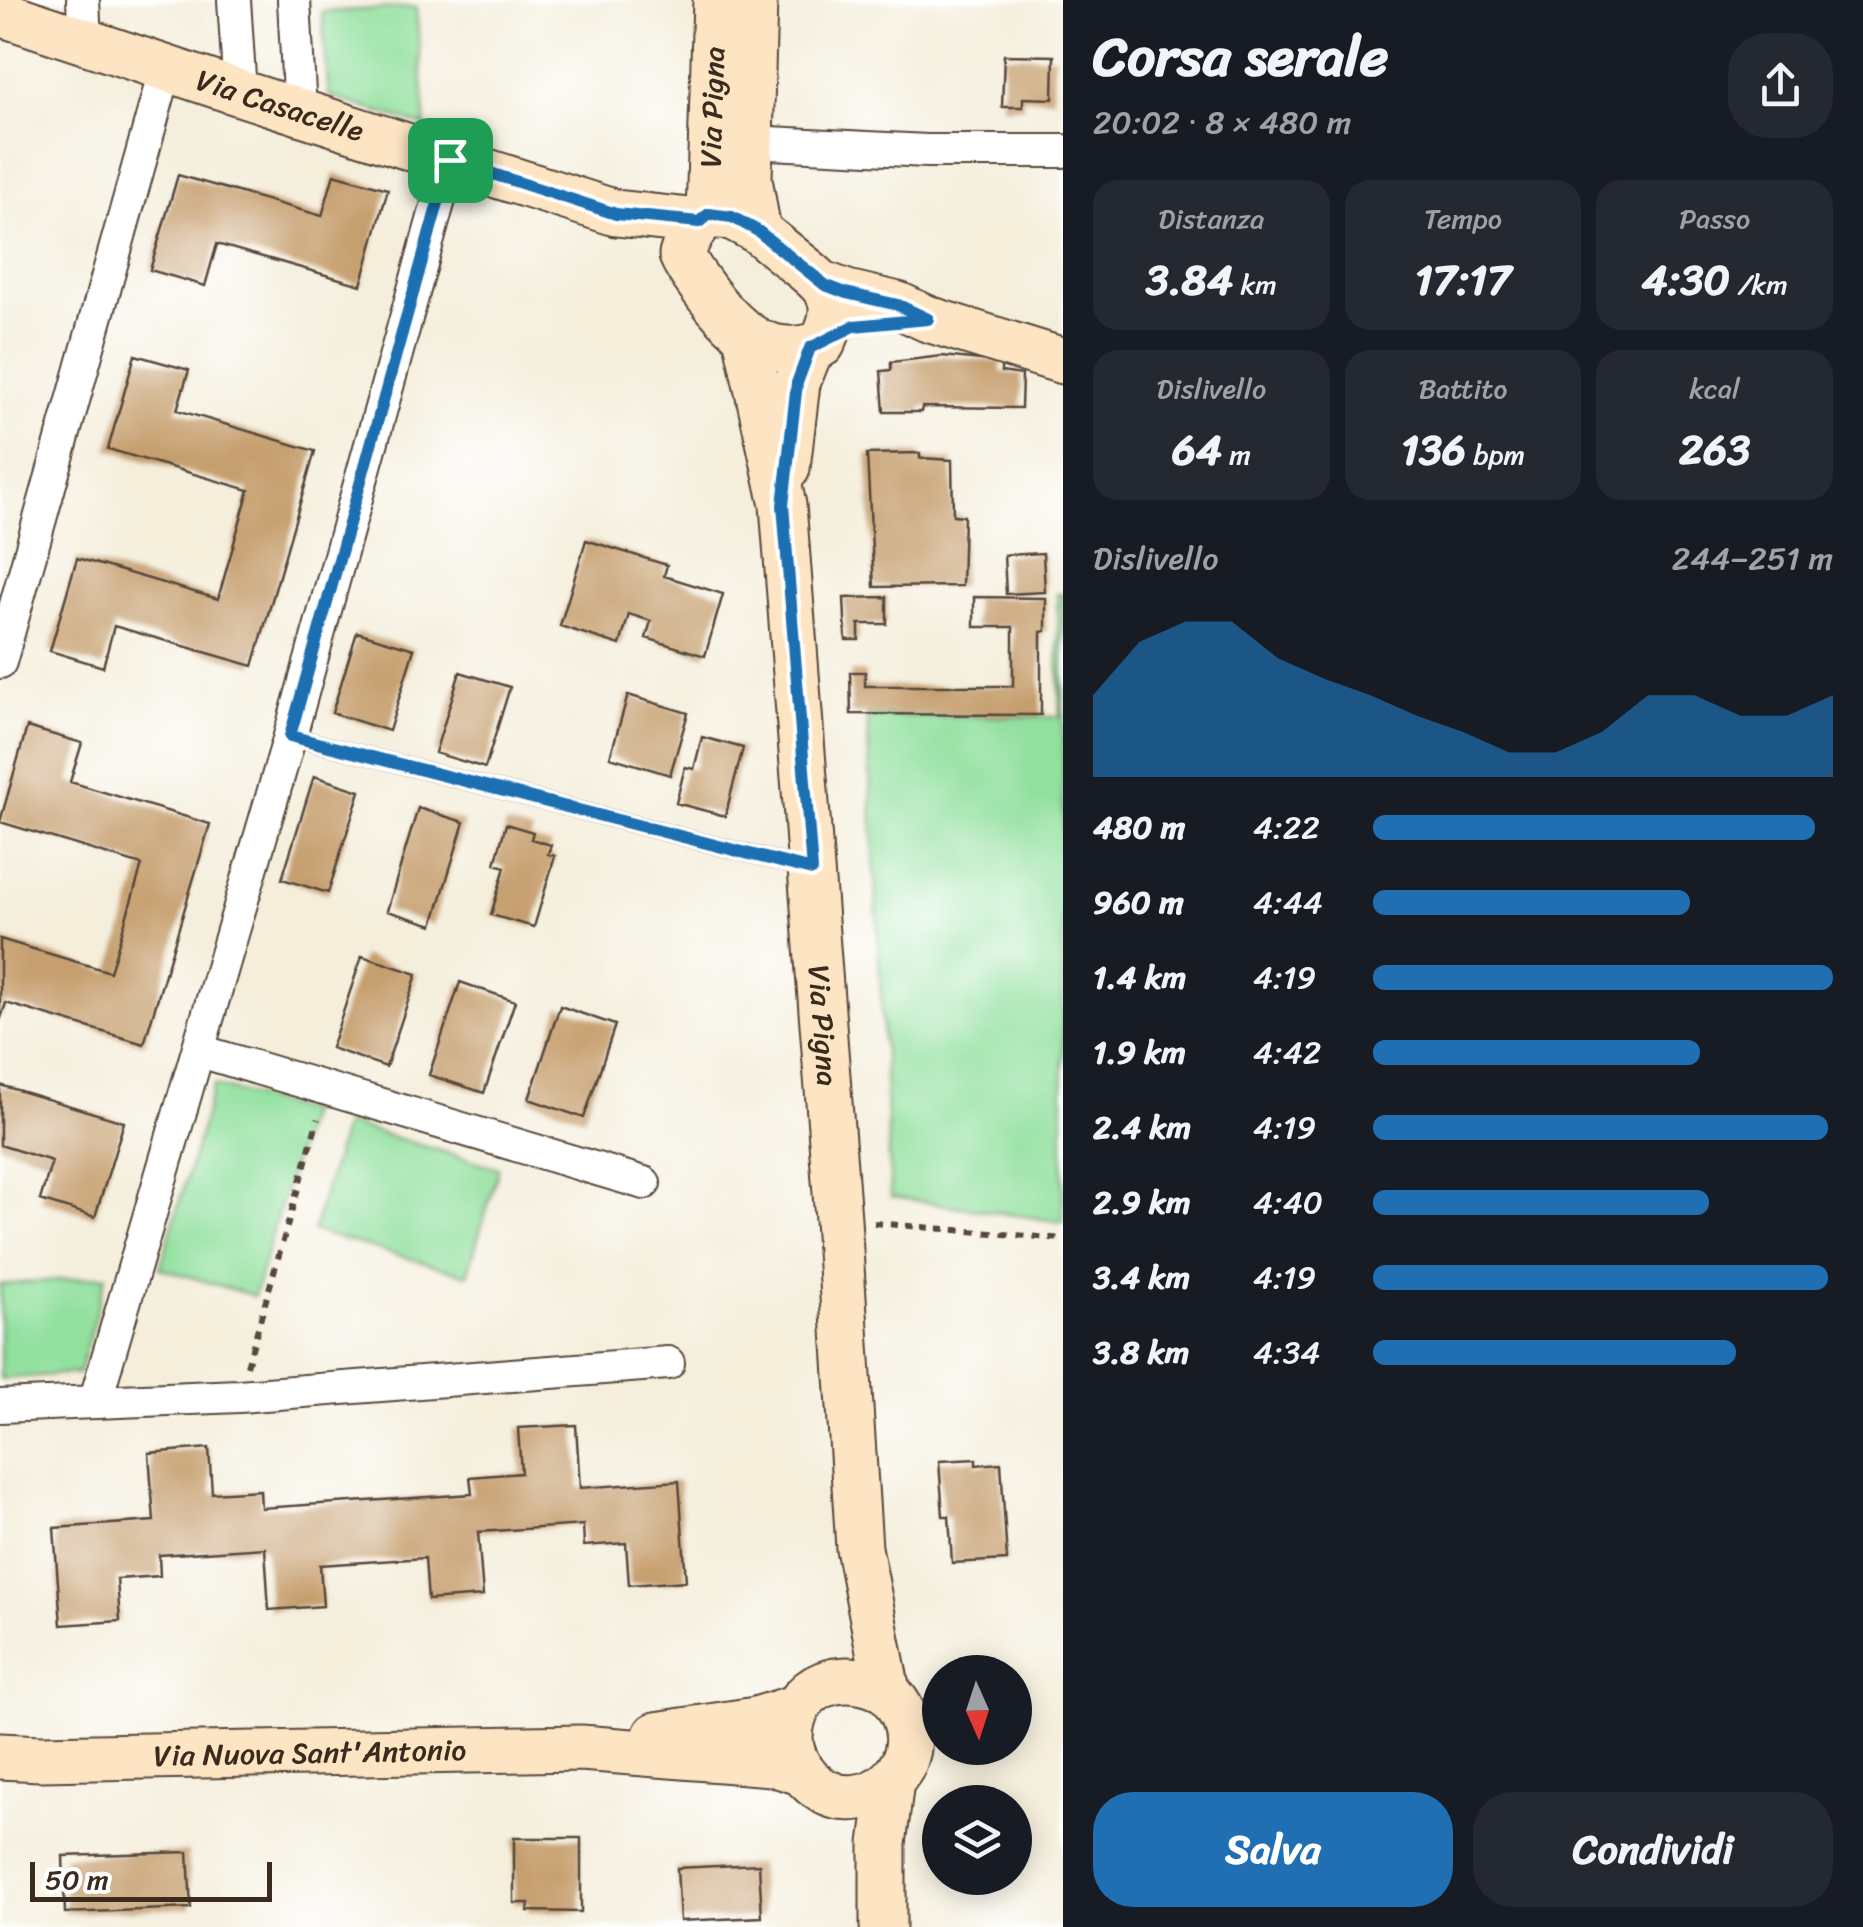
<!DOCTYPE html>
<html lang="it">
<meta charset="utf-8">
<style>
body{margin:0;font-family:Sriracha,sans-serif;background:#242831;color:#f1f3f6;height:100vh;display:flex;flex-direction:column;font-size:38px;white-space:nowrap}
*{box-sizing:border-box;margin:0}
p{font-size:32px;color:#9ea1a6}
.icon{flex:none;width:55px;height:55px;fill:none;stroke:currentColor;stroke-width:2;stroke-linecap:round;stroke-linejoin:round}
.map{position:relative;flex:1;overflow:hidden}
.side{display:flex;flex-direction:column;background:#171b24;width:800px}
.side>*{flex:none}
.needle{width:65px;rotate:177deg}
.controls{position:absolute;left:922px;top:1655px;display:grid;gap:20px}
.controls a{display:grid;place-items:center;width:110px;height:110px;border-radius:50%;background:#171b24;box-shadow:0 5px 25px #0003;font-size:50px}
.scale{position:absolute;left:30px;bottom:25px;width:242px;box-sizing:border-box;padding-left:10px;border:5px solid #3b2a1e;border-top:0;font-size:28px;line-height:35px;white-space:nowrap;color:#3b2a1e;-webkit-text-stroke:8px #fff;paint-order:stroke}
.pin{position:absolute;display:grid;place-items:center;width:85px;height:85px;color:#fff;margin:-42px;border-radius:20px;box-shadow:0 5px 15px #0006}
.round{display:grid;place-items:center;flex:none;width:105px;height:105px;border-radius:40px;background:#242831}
.summary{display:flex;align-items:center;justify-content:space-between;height:170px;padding:0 30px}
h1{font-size:55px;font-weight:700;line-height:75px}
.figures{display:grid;grid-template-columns:repeat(3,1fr);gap:15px;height:170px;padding:10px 30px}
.figures div{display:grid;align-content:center;border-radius:25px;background:#242831;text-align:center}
.figures b{font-size:42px;font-weight:700}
.figures small{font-size:28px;font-weight:400}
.figures p{font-size:28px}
.chart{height:280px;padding:20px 30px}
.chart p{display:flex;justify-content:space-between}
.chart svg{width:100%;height:180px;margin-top:10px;fill:#1f6fb2;opacity:.7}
.button{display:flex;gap:20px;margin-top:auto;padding:20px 30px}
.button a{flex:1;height:115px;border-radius:40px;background:#1f6fb2;color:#fff;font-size:40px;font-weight:700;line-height:115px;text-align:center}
.button a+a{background:#242831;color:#f1f3f6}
ul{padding:0 30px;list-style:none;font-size:32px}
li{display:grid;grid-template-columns:160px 120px 1fr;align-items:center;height:75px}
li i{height:25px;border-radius:12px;background:#1f6fb2}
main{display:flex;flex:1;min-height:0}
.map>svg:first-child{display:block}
.green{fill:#91e09e;stroke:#66855e;stroke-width:2.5}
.building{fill:#c69f6e}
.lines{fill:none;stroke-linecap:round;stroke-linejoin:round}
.lane-casing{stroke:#57473a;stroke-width:19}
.street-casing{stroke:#57473a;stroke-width:36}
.secondary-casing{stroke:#57473a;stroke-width:49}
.path{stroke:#57473a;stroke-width:6;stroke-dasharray:8 8;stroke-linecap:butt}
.lane{stroke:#fff;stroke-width:15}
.street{stroke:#fff;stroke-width:32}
.secondary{stroke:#fde5c4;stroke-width:45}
.route-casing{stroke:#fff;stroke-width:20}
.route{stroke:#1f6fb2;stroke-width:12}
.labels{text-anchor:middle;stroke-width:8;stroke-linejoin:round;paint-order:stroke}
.street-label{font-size:30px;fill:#3b2a1e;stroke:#fff}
</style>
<main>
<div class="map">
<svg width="1063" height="1927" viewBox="0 0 1063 1927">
<rect width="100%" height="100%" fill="#fff"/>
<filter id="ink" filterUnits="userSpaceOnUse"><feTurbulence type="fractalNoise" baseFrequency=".01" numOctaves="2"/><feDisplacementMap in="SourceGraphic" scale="20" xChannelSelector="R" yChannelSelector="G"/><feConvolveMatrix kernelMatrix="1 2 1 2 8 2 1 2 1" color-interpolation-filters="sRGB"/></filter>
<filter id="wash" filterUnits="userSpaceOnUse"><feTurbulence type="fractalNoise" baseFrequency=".0048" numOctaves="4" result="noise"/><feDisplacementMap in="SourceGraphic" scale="40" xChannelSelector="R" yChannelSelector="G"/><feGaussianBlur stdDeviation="2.25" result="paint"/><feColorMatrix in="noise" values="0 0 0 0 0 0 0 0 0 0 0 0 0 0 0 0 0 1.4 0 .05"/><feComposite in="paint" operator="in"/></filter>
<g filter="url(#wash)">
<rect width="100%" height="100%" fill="#f4eedb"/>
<path class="green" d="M416,7L426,127L329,96L322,12Z
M1057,594H1063V1222L891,1197L867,716L1060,717Z
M214,1085L308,1112L254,1296L160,1268Z
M345,1123L499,1168L467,1275L313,1231Z
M106,1276L79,1373L0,1379V1285Z"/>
<g id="blocks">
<path class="building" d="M1004,55L1054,56L1053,99L1023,98V107H1002Z
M334,174L388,189L361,285L217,244L205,286L150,270L178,175L322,216Z
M135,355L189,370L177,410L315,451L253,666L114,626L103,667L50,651L77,558L218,599L249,490L108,449Z
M942,356L1001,362V372L1022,375L1021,408L922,407L921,412H884L881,371L891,370V362Z
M920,453V458L952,460L953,515L964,516L962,586L874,587L867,454Z
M586,540L667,565L664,576L723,594L705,656L646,638L651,621L629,614L620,645L560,626Z
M1043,553L1045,592L1006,594L1004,555Z
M887,597V624H859V640H846L844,598Z
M974,597L1046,598V631L1041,632V715L851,714L850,672H865V686H1013V627H974Z
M357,632L414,649L389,731L332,713Z
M460,672L510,687L485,768L435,753Z
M628,695L688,713L670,775L610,757Z
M27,727L82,743L70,782L210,824L144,1044L6,1003L0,1021V939L110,972L142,865L0,822Z
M702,737L743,748L725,816L676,803L685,767L694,769Z
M314,776L360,791L328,893L282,879Z
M418,808L464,822L433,925L387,911Z
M506,824L533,832L531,839L551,845L548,854L555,856L534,927L491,915L505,867L495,864Z
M362,956L417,974L386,1067L331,1048Z
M460,982L515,1001L484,1093L429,1075Z
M560,1006L615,1025L584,1118L529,1099Z
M0,1085L124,1122L95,1217L40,1200L52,1161L0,1145Z
M576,1425L580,1488L679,1481L686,1581L629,1585L626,1543L584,1546L583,1525L478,1532L483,1596L428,1600L425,1558L320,1565L323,1606L269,1610L265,1548L159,1555L160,1576L117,1579L120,1621L61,1625L54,1528L154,1521L149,1453L209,1448L212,1493L260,1490L261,1508L472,1494L470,1477L521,1473L518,1428Z
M976,1459V1465L1001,1463L1007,1560L952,1563L949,1516H943L939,1461Z
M514,1838H581V1912L528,1911L529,1903H514Z
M188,1852L191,1908L65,1913L63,1856Z
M759,1864L762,1917L680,1921L677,1868Z"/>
</g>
</g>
<g filter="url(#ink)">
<use href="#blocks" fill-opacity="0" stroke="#57473a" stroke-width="2.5"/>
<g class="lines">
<defs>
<path id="lane" d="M290,736L808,869"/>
<path id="street" d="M83,0L85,41
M234,0L240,93
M294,0L300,113
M749,142L927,151H1063
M0,662L166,68
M200,1051L644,1183
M95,1402L290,736L450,160
M0,1406L239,1396L668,1363"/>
<g id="secondary">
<path d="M754,0L749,179L758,231C770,241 783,251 796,262C830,288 843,301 822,344C769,361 740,335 708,295C699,282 688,270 682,255C687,238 694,225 709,215L732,217L758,231"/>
<path id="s1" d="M0,13L240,93L616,213L699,222"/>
<path id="s2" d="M709,215L716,0"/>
<path d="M825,285L847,293L898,305L928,319L1063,361"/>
<path id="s3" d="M746,336L783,505L838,1219L859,1548L887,1691C950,1757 861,1834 808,1779C797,1767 790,1752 790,1737C792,1682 845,1667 887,1691"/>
<path d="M787,468L797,383L811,348"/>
<path d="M656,1735L756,1720L798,1707"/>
<path id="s4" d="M0,1756L41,1758L581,1748L772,1763L801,1772"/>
<path d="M883,1927V1844L891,1781"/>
</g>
</defs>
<use href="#lane" class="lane-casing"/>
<use href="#street" class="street-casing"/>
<use href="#secondary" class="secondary-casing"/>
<path class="path" d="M874,1223L1063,1239
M247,1366L318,1119"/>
<use href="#lane" class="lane"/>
<use href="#street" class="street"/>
<use href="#secondary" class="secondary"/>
</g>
</g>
<g class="lines" filter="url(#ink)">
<defs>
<path id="route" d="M450,160L616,214L699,222L709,214L732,217L758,231L825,285L846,293L898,305L928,319L854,326L810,348L797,383L783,505L812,870L290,736Z"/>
</defs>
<use href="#route" class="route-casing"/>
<use href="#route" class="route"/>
</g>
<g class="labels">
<g class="street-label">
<text dy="10" stroke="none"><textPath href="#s1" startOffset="295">Via Casacelle</textPath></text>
<text dy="10" stroke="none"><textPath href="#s2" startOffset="108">Via Pigna</textPath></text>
<text dy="10" stroke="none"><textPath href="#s3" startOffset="695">Via Pigna</textPath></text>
<text dy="10" stroke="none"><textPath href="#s4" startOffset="310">Via Nuova Sant'Antonio</textPath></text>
</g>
</g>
</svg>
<div class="controls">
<a><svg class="needle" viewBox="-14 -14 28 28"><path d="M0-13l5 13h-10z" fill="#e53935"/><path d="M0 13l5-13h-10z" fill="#9ea1a6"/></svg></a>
<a><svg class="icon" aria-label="layers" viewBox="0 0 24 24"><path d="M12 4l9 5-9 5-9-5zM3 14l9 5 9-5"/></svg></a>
</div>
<div class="scale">50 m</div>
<div class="pin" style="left:450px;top:160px;background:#1e9e55"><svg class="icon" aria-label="arrive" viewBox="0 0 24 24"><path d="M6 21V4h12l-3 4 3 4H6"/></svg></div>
</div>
<section class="side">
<div class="summary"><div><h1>Corsa serale</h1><p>20:02 · 8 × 480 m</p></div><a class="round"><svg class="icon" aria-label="share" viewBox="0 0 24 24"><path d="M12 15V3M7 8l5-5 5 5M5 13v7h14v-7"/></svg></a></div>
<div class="figures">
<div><p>Distanza</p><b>3.84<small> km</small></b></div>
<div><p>Tempo</p><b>17:17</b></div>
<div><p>Passo</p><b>4:30<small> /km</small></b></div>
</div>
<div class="figures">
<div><p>Dislivello</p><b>64<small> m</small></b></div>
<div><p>Battito</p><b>136<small> bpm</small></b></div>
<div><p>kcal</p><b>263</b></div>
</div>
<div class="chart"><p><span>Dislivello</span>244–251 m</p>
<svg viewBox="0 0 160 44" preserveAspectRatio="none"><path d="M0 44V24L10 11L20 6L30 6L40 15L50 20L60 24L70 29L80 33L90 38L100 38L110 33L120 24L130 24L140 29L150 29L160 24V44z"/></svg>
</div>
<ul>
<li><b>480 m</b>4:22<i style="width:96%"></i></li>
<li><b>960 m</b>4:44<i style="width:69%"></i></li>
<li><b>1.4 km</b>4:19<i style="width:100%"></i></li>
<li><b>1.9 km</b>4:42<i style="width:71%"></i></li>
<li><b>2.4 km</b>4:19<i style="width:99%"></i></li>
<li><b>2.9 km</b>4:40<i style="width:73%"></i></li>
<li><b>3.4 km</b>4:19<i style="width:99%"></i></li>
<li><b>3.8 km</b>4:34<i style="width:79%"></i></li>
</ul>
<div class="button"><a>Salva</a><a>Condividi</a></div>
</section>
</main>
